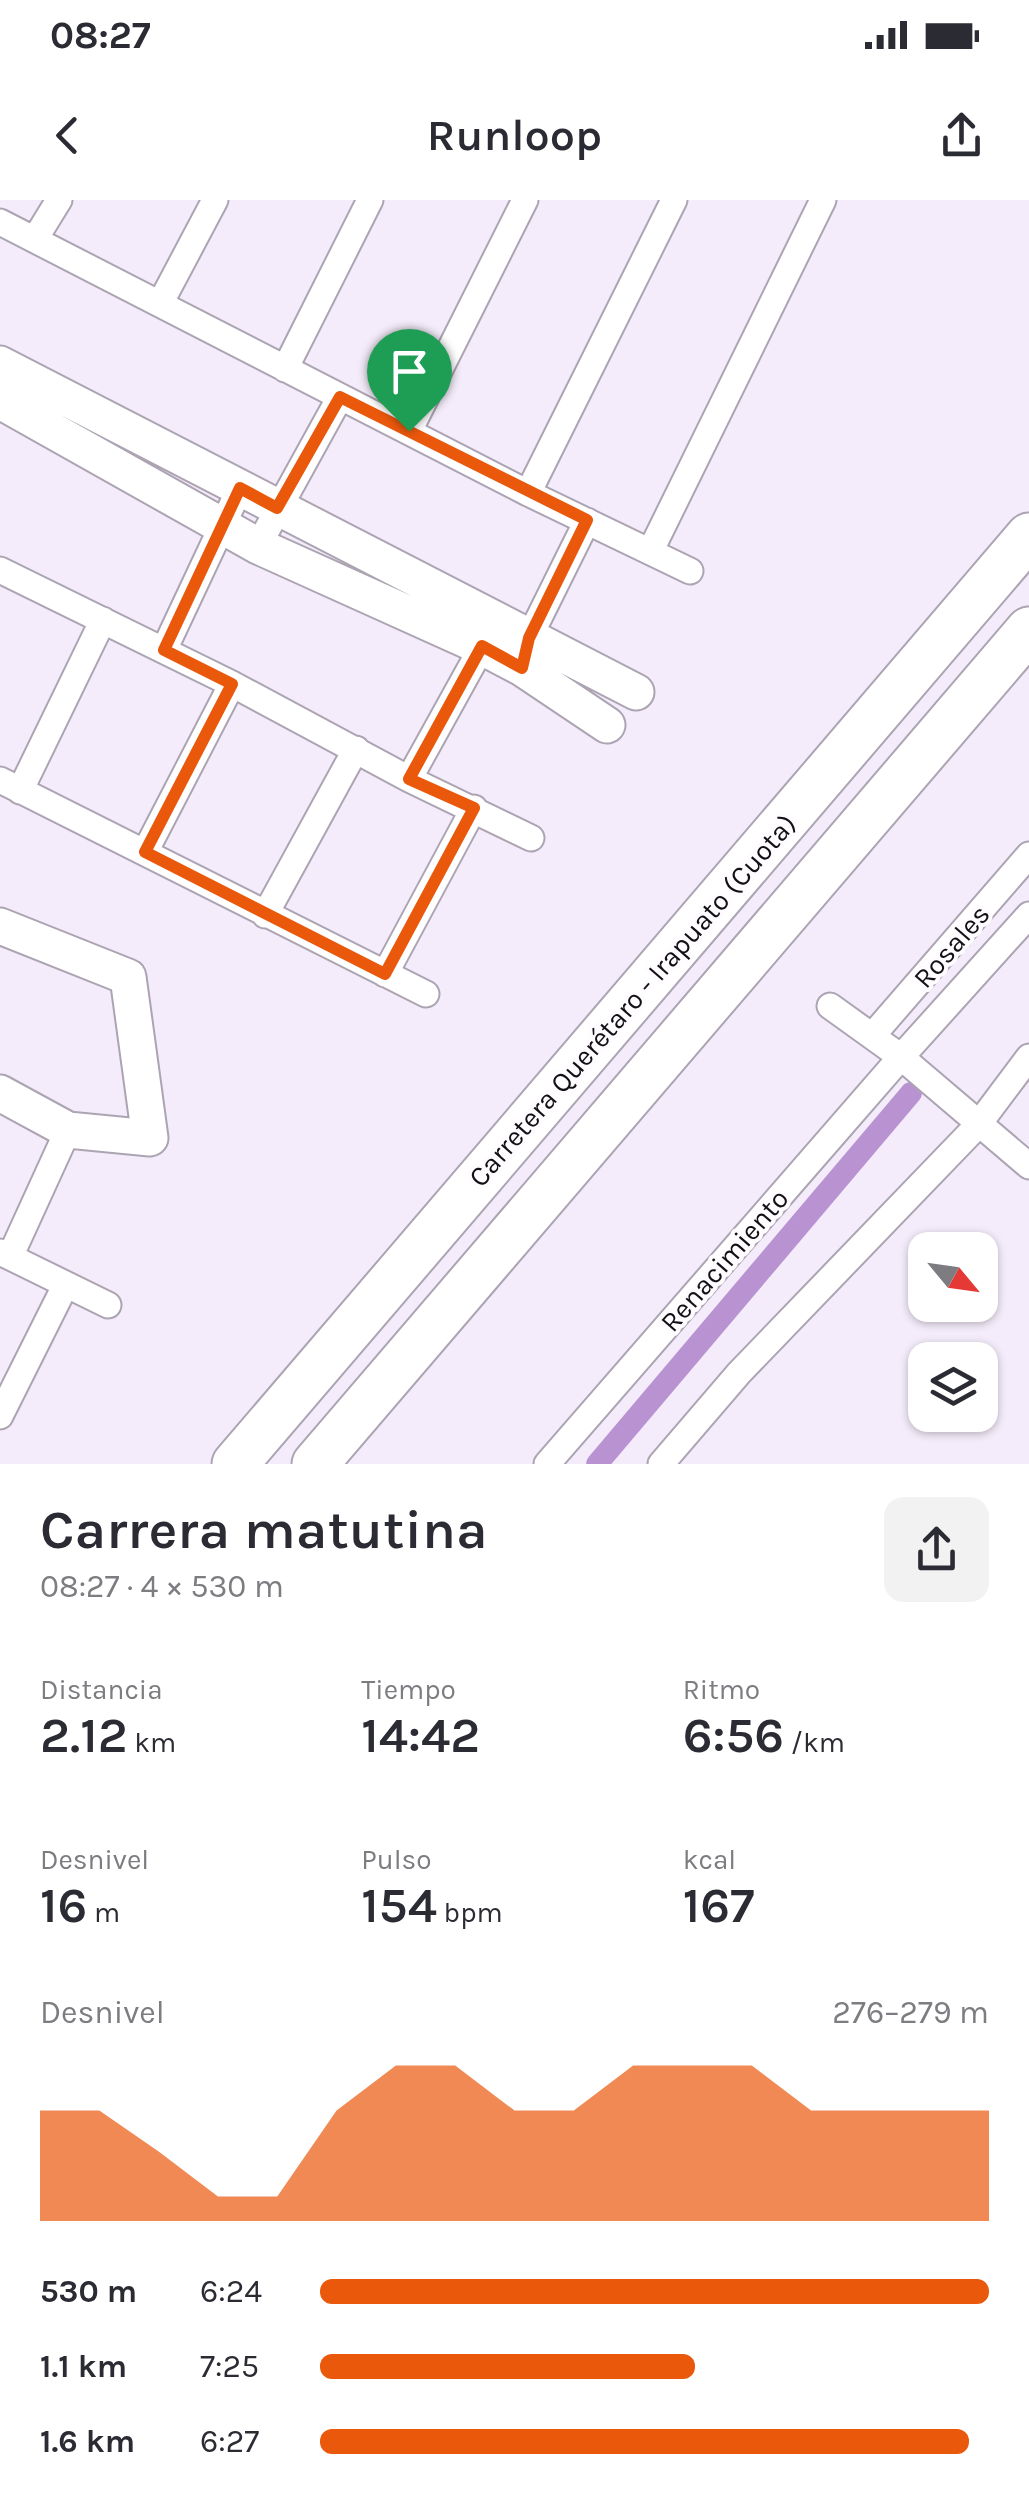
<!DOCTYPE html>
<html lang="es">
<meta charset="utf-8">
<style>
body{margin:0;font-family:Karla,sans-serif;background:#f2f2f3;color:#2b2b33;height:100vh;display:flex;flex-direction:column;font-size:38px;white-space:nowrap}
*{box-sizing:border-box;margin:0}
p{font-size:32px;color:#7c7c81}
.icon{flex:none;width:55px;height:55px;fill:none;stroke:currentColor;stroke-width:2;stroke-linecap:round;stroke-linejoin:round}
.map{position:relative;height:1264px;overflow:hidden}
.side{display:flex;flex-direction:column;background:#fff;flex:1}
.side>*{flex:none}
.needle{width:65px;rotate:119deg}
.fabs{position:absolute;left:908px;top:1032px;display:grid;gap:20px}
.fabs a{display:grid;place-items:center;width:90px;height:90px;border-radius:20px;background:#fff;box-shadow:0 2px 8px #0004;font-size:50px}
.pin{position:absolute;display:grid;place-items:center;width:85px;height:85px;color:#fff;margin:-102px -42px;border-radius:50% 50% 50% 0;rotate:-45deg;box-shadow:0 0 10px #0007}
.pin .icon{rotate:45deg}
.round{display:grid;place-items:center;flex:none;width:105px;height:105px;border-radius:20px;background:#f2f2f3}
.head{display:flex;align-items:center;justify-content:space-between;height:170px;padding:0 40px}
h1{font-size:55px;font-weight:600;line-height:75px}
.figures{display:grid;grid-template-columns:repeat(3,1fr);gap:15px;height:170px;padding:10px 40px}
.figures div{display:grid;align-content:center}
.figures b{font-size:50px;font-weight:600}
.figures small{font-size:28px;font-weight:400}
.figures p{font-size:28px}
.chart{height:280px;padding:20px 40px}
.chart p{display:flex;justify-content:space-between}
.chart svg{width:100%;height:180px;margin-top:10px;fill:#ea580c;opacity:.7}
ul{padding:0 40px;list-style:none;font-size:32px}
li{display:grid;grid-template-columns:160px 120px 1fr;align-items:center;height:75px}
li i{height:25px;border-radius:12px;background:#ea580c}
.status{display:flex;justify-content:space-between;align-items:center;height:70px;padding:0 50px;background:#fff;direction:ltr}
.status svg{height:28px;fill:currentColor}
header{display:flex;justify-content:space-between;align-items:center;height:130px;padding:0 40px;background:#fff;font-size:45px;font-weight:600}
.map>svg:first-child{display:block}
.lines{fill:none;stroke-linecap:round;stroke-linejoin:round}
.canal{stroke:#b993d1;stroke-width:22}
.street-casing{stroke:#aca4b2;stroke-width:29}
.secondary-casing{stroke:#aca4b2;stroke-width:39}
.highway-casing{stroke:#aca4b2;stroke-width:49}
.street{stroke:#fff;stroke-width:25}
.secondary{stroke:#fff;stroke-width:35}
.highway{stroke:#fff;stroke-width:45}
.route-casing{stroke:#fff;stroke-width:20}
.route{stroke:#ea580c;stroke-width:12}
.labels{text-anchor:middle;stroke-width:8;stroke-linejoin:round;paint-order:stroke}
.street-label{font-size:28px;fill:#131015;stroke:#fefcff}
</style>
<div class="status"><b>08:27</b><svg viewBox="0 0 49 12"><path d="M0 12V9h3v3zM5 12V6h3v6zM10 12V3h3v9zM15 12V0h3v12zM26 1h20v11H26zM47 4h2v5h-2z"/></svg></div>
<header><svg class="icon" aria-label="back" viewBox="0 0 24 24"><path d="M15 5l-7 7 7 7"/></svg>Runloop<svg class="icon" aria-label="share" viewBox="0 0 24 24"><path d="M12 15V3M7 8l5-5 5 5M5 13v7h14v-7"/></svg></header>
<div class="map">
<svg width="1029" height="1264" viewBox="0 0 1029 1264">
<rect width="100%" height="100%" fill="#f4ecfa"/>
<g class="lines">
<path class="canal" d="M597,1264L911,893"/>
<defs>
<path id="street" d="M0,22L528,293L690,371
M35,39L59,0
M161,102L215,0
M285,169L370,0
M409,231L525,0
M528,293L674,0
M258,346L340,197
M651,350L823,0
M0,370L232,484L409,579L531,638
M164,450L240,288
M526,452L529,438L587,321
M409,579L482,447L484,430
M0,580L426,794
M20,591L103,420
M145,652L232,484
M265,715L356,549
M385,774L474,608
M830,806L901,857L1029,966
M872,836L1029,655
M0,1052L108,1105
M10,1057L68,930
M0,1216L65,1086
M547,1264L901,857L1029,715
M661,1264L739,1173L978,925L1029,857"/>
<path id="secondary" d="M0,164L636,492
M0,201L258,346L482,447L522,468L607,525
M0,726L128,777L150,938L68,930L0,893"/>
<path id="highway" d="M235,1264L1029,336
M315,1264L1029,430"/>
</defs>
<use href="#street" class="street-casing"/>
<use href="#secondary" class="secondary-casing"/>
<use href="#highway" class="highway-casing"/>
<use href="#street" class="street"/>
<use href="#secondary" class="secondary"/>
<use href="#highway" class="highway"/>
</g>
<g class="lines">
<defs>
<path id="route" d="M340,197L587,320L529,438L522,468L482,446L409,579L474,608L385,774L145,652L232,484L164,450L240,288L277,308Z"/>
</defs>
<use href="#route" class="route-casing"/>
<use href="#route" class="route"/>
</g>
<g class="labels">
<g class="street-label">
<text transform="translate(951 746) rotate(-49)" y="10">Rosales</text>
<text transform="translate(632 800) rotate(-49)" y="10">Carretera Querétaro - Irapuato (Cuota)</text>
<text transform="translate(724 1060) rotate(-49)" y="10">Renacimiento</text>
</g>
</g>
</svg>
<div class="fabs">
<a><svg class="needle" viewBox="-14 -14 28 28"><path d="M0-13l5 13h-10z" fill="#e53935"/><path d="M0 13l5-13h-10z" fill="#7c7c81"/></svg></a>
<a><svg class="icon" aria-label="layers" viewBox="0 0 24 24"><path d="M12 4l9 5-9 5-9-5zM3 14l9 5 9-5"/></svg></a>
</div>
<div class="pin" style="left:409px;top:231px;background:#1e9e55"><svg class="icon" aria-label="arrive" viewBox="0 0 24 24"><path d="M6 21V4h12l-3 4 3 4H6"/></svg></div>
</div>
<section class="side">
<div class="head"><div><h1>Carrera matutina</h1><p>08:27 · 4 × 530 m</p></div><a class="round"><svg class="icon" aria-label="share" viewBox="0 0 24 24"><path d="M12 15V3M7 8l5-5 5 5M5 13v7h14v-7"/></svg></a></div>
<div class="figures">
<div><p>Distancia</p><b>2.12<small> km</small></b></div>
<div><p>Tiempo</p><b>14:42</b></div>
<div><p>Ritmo</p><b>6:56<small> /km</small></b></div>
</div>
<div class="figures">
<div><p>Desnivel</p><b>16<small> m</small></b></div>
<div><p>Pulso</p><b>154<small> bpm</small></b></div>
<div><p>kcal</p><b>167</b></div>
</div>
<div class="chart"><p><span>Desnivel</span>276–279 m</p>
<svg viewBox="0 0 160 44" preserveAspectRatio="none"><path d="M0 44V17L10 17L20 27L30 38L40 38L50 17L60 6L70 6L80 17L90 17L100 6L110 6L120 6L130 17L140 17L150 17L160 17V44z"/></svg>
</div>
<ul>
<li><b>530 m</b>6:24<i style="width:100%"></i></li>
<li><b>1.1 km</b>7:25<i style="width:56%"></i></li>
<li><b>1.6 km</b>6:27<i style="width:97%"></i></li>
</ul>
</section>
